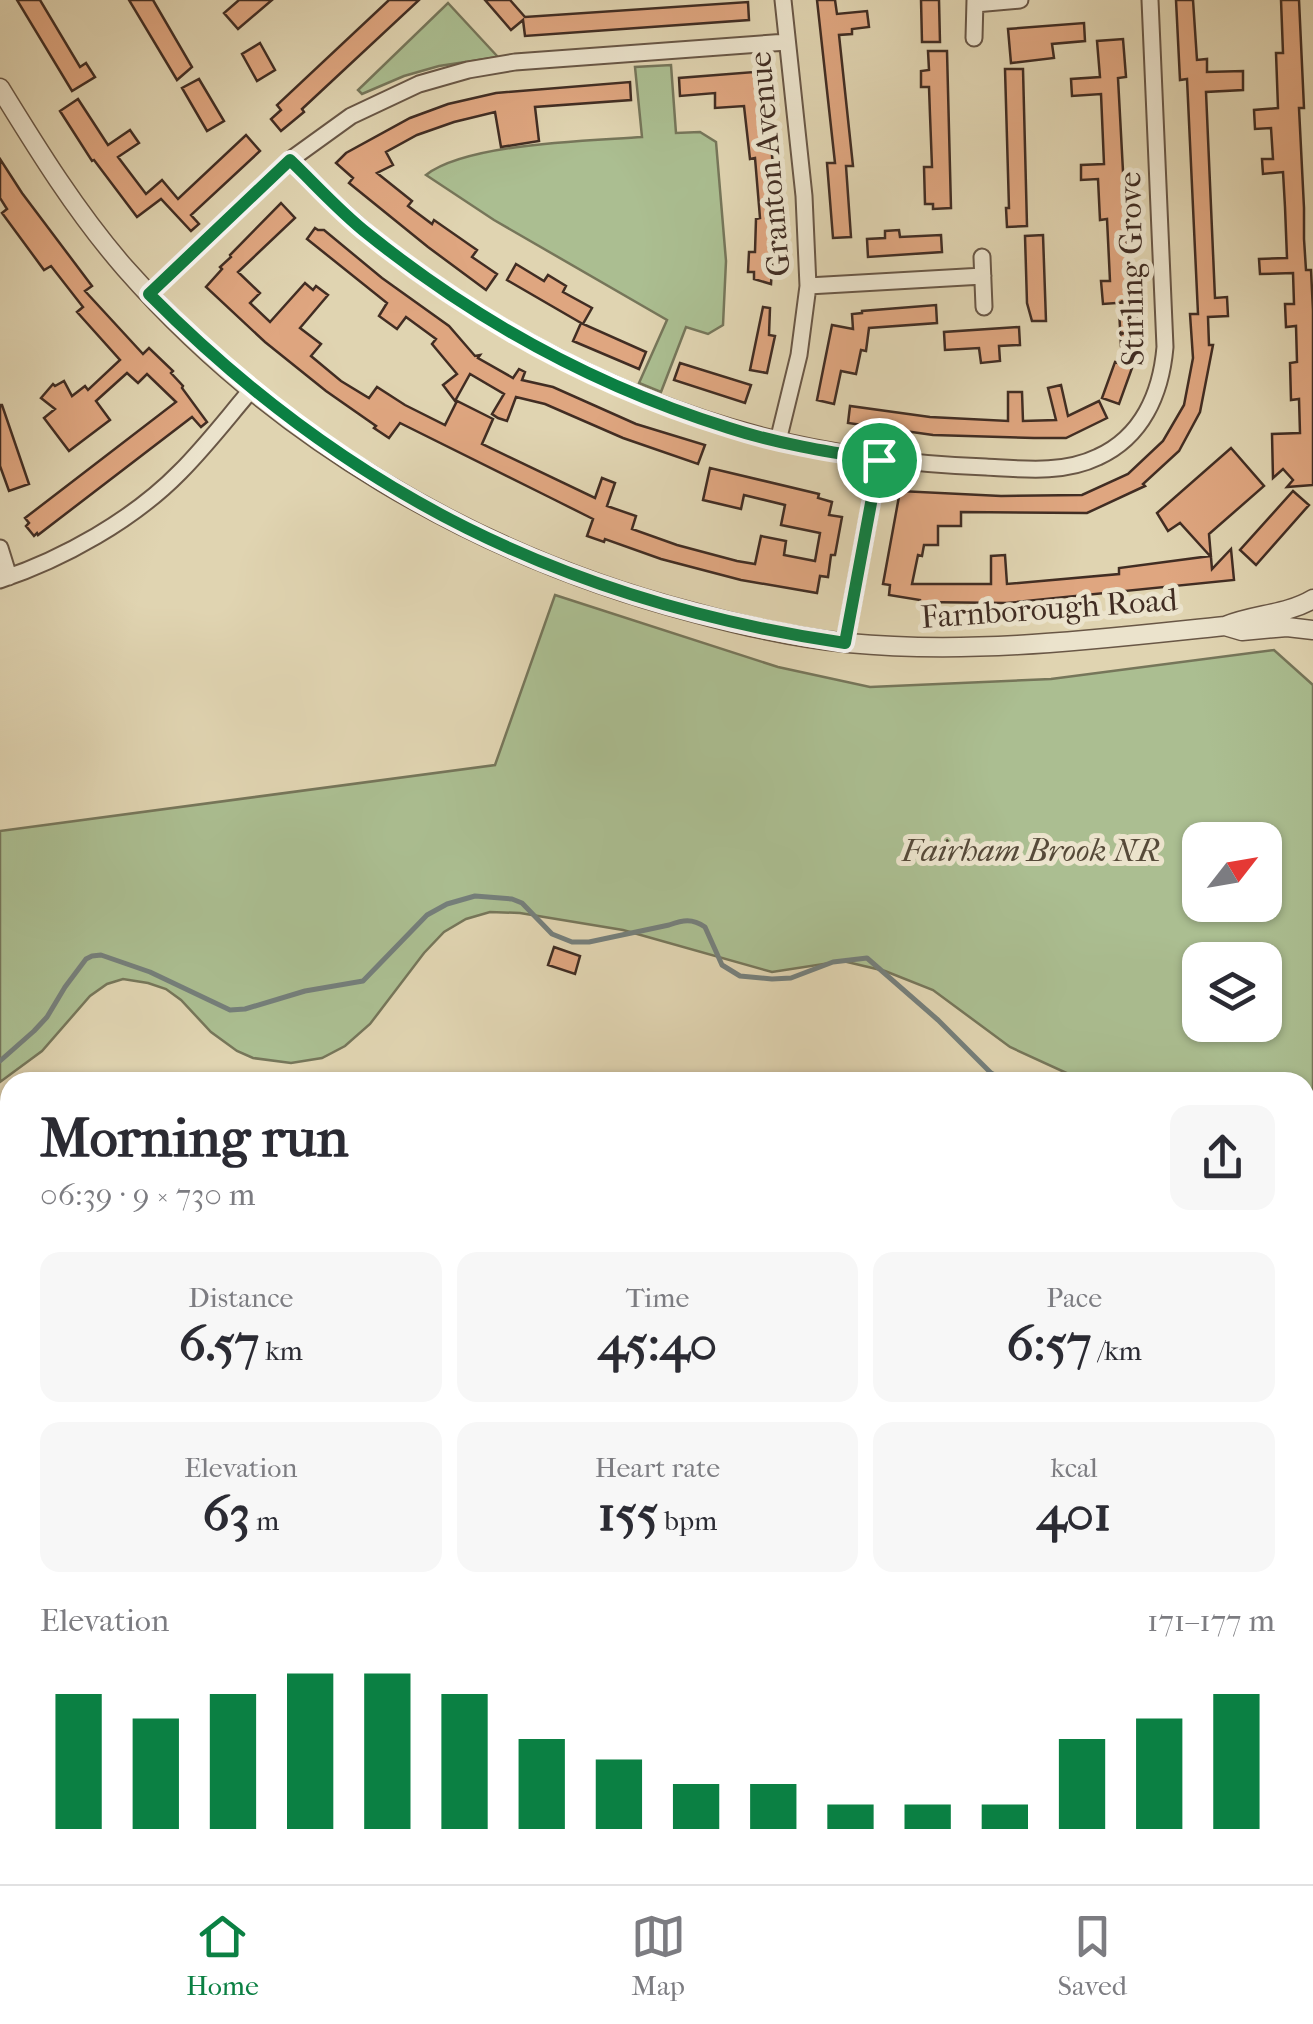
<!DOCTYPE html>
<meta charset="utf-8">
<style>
body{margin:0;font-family:"IM FELL French Canon",serif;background:#f7f7f7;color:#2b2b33;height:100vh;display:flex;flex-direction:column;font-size:38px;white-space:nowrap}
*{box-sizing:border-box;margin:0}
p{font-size:32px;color:#7c7c81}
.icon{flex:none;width:55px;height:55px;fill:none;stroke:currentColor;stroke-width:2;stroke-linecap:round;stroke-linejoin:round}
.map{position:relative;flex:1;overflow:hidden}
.drawer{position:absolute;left:0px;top:1072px;width:1315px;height:812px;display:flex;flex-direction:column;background:#fff;border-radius:30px 30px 0 0;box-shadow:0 2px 8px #0004}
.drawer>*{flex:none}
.needle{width:65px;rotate:59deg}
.controls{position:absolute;left:1182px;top:822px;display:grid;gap:20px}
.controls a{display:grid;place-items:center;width:100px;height:100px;border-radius:20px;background:#fff;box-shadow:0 2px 8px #0004;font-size:50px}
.pin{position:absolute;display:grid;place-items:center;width:85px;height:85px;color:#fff;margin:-42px;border:5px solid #fff;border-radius:50%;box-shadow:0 2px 10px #0007}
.round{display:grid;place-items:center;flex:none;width:105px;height:105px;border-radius:20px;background:#f7f7f7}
.head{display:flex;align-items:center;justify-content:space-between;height:170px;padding:0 40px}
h1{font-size:55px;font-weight:800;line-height:75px}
.metrics{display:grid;grid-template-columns:repeat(3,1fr);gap:15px;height:170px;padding:10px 40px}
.metrics div{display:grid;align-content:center;border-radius:20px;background:#f7f7f7;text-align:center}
.metrics b{font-size:50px;font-weight:800}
.metrics small{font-size:28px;font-weight:400}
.metrics p{font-size:28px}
.chart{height:280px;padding:20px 40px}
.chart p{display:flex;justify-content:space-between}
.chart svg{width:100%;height:180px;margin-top:10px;stroke:#0b8043;stroke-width:6}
.tab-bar{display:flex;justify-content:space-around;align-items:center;height:140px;border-top:2px solid #e1e1e2;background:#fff;font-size:28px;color:#7c7c81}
.tab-bar a{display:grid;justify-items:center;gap:5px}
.tab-bar .selected{color:#0b8043}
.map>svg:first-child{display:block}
.green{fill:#abbe91;stroke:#76765a;stroke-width:2.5;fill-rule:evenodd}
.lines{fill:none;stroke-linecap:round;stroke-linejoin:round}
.stream{stroke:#757f7b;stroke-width:5}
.building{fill:#dfa680;stroke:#412d23;stroke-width:2.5}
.minor-casing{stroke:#695746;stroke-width:19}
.tertiary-casing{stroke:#695746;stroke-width:21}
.minor{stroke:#ebe3cc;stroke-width:15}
.tertiary{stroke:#ebe3cc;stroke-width:18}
.route-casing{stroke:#fff;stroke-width:20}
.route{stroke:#0b8043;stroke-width:12}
.labels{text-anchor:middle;stroke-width:10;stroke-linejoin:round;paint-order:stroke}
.street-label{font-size:32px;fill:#412d23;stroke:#ebe3cc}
.park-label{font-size:32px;font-style:italic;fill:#564a39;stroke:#ebe3cc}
</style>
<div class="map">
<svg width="1313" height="1884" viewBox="0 0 1313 1884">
<rect width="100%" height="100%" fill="#e0d4b1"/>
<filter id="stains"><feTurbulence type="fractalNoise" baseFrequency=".002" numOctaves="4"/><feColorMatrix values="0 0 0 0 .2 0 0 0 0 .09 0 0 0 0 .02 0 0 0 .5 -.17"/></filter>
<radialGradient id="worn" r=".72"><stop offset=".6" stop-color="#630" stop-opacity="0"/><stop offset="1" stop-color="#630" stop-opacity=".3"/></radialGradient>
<path class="green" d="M448,3L498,57L439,66L404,76L362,94L358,90Z
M671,65L676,133L700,132L716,142L726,261L723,325L708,334L686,327L661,392L639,383L667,320L494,220L426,175C467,143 589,141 642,137L635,67Z
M555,595L778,667L870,687L1051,679L1274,650L1313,685V1156L1305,1153V1082H1094L1073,1076L1010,1047L933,990L885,971L843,961L772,972L623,930L520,913L490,912L466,919L444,932L424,953L370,1024L345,1046L322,1058L291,1063L253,1058L237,1051L211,1032L181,1000L166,989L148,983L123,979L107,984L90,996L42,1051L0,1082V831L495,765ZM1200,840H1265V905H1200ZM1200,960H1265V1025H1200Z"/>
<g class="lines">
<path class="stream" d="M0,1061L34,1031L47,1017L65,987L86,959L92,956L101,955L150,972L230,1010L245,1009L305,991L363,981L427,915L447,904L475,896L512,899L522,903L552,934L572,942H589L669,925C683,920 692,918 705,927L722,965L740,976L772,979L791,978L833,962L867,958L938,1020L991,1073L1008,1082
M1305,1160L1313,1158
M0,1649L10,1667
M42,1884L43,1875"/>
</g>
<path class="building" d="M17,0H40L80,67L86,63L95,77L72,91Z
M129,0H153L192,67L177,80Z
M239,0H272L238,29L224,13Z
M389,0H419L302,109L304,112L281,131L271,119L281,110L277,105Z
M485,0H510L525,17L748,2L749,20L525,36L523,20L511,30Z
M817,0H835L837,14L867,11L869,27L852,29V34L839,35L853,166H846L851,237L833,238L827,163H835Z
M921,0H939L940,42H922Z
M1176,0H1193L1197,60L1207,59V72L1243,71V90L1206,92L1215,298L1227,297L1228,316L1208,317L1209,345H1213L1200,412L1179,451L1143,484L1145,486L1087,513L961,512V526H938V545H924L922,556L918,555L912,584H991V556L1005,555L1007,584L1119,574V568L1210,556L1180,523L1168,531L1157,513L1231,448L1264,486L1209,534L1212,569L1231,549L1234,580L1007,603L920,602V600L889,595L890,585L883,584L900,491L1001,496L1082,495L1128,474L1163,441L1184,405L1193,358L1190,314H1198L1187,79L1180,80Z
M1281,0H1299L1304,108H1299L1304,208V239L1306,270H1311L1313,311V485L1287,487L1293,480L1283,469L1273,478L1272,434L1300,433L1299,399L1291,400L1290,363L1297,362L1296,326L1286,327L1285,304H1294L1293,273L1260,274L1259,259L1287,258L1285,207L1283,172L1263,174L1262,159H1273L1271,128L1255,129L1254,110L1278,108L1276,53H1283Z
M1084,23L1085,41L1052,44L1054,58L1011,63L1008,29Z
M1123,39L1126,77L1118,78L1130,302L1103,304L1101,281H1110L1107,219L1100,220L1098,179L1081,180V165L1104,164L1101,94L1072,96L1071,79L1100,77L1097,41Z
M260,43L275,70L257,81L242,54Z
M928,51H947L951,208L933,209V204H925L924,167H932L930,115L929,87H921V71L929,70Z
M1005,69H1023L1027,226L1007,227L1006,208H1009Z
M754,72L756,91L772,90L773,104L767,105L780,236H774L771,284L754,279V272H748L749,252H755L756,219L760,218L755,158L750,159L744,106L715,108V93L680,96L679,78Z
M199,79L224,121L207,131L182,88Z
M630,82L631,100L535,107L539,141L501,147L495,112L454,122L417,135L386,152L393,165L377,173L412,201L408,206L432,224L434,220L477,250L472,257L497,274L486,290L428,247L349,183L353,178L336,163L346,153L410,118L448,104L496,93Z
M78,99L108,145L130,130L139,143L118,157L146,194L162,180L178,199L246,135L260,151L191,215L199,224L191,231L161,199L137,217L94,160L92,161L60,111Z
M0,159L22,193L92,286L85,291L143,354L149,348L173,371L171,373L183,386L182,388L207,422L201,427L192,417L38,535L37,533L34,536L26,526L29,523L25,518L176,402L147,374L138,383L127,373L96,401L110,420L69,451L44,418L55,409L41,398L53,384L55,386L64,381L72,396L85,386L88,390L120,360L77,312L83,307L51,266L44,270L2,213L7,209L0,198Z
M281,203L295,218L238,272L260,293L250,303L270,322L305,283L313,290L316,286L328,295L300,328L321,344L311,356L341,381L369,398L377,387L405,405L445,425L457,401L493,419L482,444L595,498L602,478L615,483L607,506L636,516L632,529L677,545L737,561L755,564L761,536L786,541L784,555L815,561L820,533L781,525L785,505L744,495L741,509L703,500L710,468L819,494L818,498L832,502L829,515L842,517L835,555H831L828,577L820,576L817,593L741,580L661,559L605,539L604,542L587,536L593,519L551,498L400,423L389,438L374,428L376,426L326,391L265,342L206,287L222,269L220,267L231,257L230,255Z
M315,228L318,230H324L382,278L449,326L475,356L480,355L478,358L513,378L519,369L525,372L522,380L553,387L636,424L705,445L698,464L623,438L545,404L516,397L507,421L498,418L492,414L504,394L470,374L455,401L443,385L457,374L432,344L436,339L406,317L397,329L379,316L387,303L307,239Z
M899,230L900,237L941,235L942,252L868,257L867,239L885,238V231Z
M1043,235L1046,321H1032L1027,303L1025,236Z
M516,264L544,281L548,275L566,286L563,292L592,308L583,324L646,352L639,369L573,341L581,323L507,280Z
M936,305L937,323L869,328L866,351L861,350L856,374L841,371L834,404L817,400L832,325L853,329L852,314L862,313V311Z
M763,307L770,308L769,335L775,336L767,373L750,370Z
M1137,308L1139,346H1121L1119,309Z
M1019,327L1020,345L999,346L1000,361L981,363L979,348L945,350L944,332Z
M1115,362L1132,368L1119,404L1102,398Z
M680,363L751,385L745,403L674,380Z
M1061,385L1068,416L1099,401L1107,418L1066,438H1034L933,435L848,423L850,406L930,417L1008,421V392H1022L1023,421L1056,420L1048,388Z
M0,405H2L29,484L9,491L0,466Z
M1293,491L1309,505L1256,565L1240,550Z
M554,947L580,956L575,974L548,965Z"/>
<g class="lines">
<defs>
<path id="minor" d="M975,4L1020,0
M974,38L975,0
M290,160C315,185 340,211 367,233C422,278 481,317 543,350C685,426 825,461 986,467C1022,469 1063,474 1098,457C1142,437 1161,394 1165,347L1150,0
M982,257L984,307
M808,286L983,276
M149,294L290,160L351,116L419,84L468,70L515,62L787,42
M778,441L799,355L808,286L804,196L783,0
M0,548L9,577
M0,580C63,559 133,520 180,472C206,446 228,417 252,389
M845,643L879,460"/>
<path id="tertiary" d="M0,88C38,150 77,213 125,268C274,438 475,555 692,612C743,626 796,638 848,643C975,655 1099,639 1225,626C1254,614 1286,615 1313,599
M1225,626L1242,631L1287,627L1313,630
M1305,1271L1313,1252
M1112,1875L1113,1884"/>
</defs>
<use href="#minor" class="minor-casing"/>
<use href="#tertiary" class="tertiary-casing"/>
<use href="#minor" class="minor"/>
<use href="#tertiary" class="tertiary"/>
</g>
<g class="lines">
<defs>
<path id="route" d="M290,160C316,185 340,212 368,234C476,321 597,387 729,428C778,444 829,452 879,460L845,643C567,602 347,494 149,294Z"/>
</defs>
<use href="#route" class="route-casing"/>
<use href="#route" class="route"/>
</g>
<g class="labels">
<g class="street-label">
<text transform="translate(769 164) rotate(-95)" y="11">Granton Avenue</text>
<text transform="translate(1131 269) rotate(-91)" y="11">Stirling Grove</text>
<text transform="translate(1049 608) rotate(-4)" y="11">Farnborough Road</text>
</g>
<g class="park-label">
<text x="1031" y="861">Fairham Brook NR</text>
</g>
</g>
<rect width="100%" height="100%" filter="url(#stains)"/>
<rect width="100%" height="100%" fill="url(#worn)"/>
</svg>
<div class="controls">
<a><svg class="needle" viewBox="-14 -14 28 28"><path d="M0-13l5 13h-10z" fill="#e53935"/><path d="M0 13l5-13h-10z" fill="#7c7c81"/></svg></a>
<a><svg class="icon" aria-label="layers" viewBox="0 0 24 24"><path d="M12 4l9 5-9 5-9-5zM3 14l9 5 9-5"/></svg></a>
</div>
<div class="pin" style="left:879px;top:460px;background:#1e9e55"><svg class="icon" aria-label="arrive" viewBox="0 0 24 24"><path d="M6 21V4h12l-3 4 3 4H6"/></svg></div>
<section class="drawer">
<div class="head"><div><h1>Morning run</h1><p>06:39 · 9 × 730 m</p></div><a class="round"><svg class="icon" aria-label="share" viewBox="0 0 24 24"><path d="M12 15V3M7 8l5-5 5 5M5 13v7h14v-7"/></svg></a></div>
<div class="metrics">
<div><p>Distance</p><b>6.57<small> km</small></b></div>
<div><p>Time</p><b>45:40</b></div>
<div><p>Pace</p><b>6:57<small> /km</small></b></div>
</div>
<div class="metrics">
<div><p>Elevation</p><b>63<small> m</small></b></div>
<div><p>Heart rate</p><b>155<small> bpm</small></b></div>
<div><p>kcal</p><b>401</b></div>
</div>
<div class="chart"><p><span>Elevation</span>171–177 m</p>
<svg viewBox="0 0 160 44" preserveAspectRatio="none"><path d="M5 44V11M15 44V17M25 44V11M35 44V6M45 44V6M55 44V11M65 44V22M75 44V27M85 44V33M95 44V33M105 44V38M115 44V38M125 44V38M135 44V22M145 44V17M155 44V11"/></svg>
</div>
</section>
</div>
<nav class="tab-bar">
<a class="selected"><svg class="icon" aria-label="home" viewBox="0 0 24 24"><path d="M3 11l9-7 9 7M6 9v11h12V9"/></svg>Home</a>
<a><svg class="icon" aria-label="map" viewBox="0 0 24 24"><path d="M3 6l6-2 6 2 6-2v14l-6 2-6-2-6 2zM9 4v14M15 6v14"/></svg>Map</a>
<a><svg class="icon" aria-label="saved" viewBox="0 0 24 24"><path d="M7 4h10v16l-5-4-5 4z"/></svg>Saved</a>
</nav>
